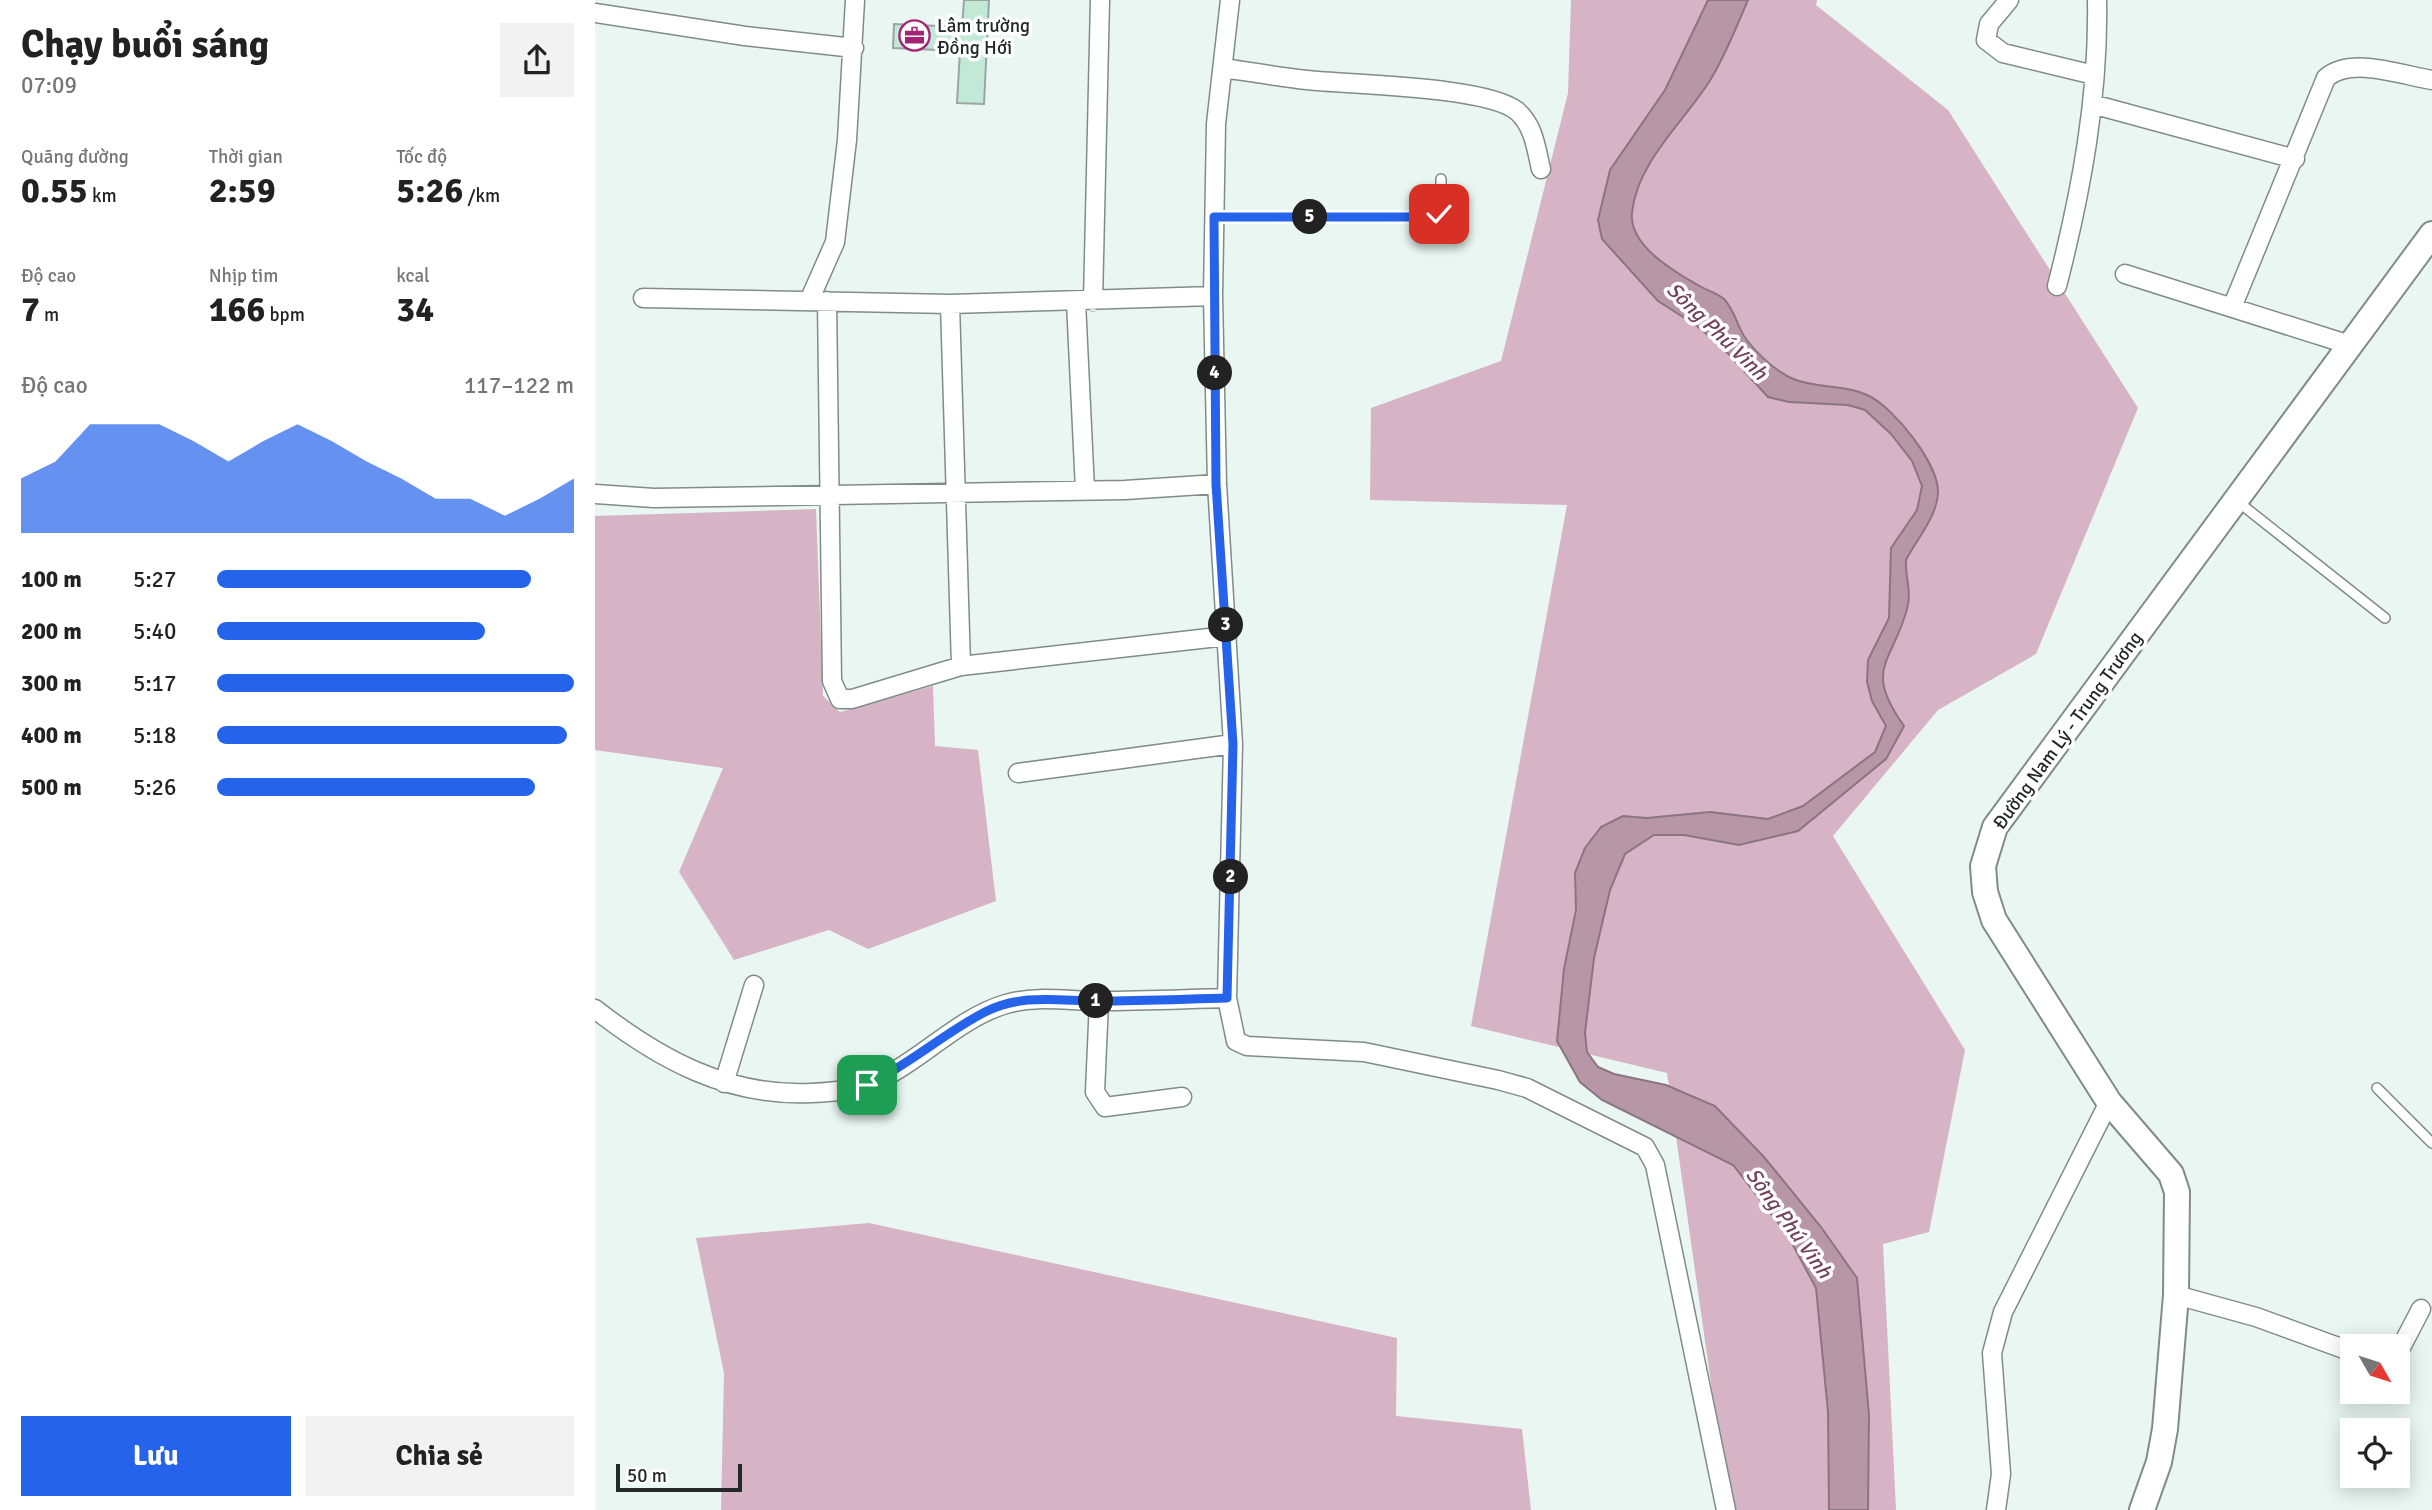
<!DOCTYPE html>
<html lang="vi">
<meta charset="utf-8">
<style>
body{margin:0;font-family:Signika,sans-serif;background:#f2f2f2;color:#222;height:100vh;display:flex;flex-direction:column;font-size:26px;white-space:nowrap}
*{box-sizing:border-box;margin:0}
p{font-size:23px;color:#767676}
.icon{flex:none;width:38px;height:38px;fill:none;stroke:currentColor;stroke-width:2;stroke-linecap:round;stroke-linejoin:round}
.map{position:relative;flex:1;overflow:hidden}
.panel{display:flex;flex-direction:column;background:#fff;width:595px}
.panel>*{flex:none}
.needle{width:46px;rotate:129deg}
.tools{position:absolute;left:1745px;top:1334px;display:grid;gap:14px}
.tools a{display:grid;place-items:center;width:70px;height:70px;border-radius:0px;background:#fff;box-shadow:0 4px 18px #0003;font-size:35px}
.scale{position:absolute;left:21px;bottom:18px;width:126px;box-sizing:border-box;padding-left:7px;border:4px solid #242927;border-top:0;font-size:19px;line-height:24px;white-space:nowrap;color:#242927;-webkit-text-stroke:5px #fff;paint-order:stroke}
.pin{position:absolute;display:grid;place-items:center;width:60px;height:60px;color:#fff;margin:-30px;border-radius:14px;box-shadow:0 4px 10px #0006}
.km{position:absolute;width:35px;height:35px;margin:-18px;border-radius:50%;background:#222;color:#fff;font-size:19px;line-height:35px;text-align:center}
.round{display:grid;place-items:center;flex:none;width:74px;height:74px;border-radius:0px;background:#f2f2f2}
.overview{display:flex;align-items:center;justify-content:space-between;height:119px;padding:0 21px}
h1{font-size:38px;font-weight:700;line-height:52px}
.metrics{display:grid;grid-template-columns:repeat(3,1fr);gap:10px;height:119px;padding:7px 21px}
.metrics div{display:grid;align-content:center}
.metrics b{font-size:35px;font-weight:700}
.metrics small{font-size:19px;font-weight:400}
.metrics p{font-size:19px}
.chart{height:196px;padding:14px 21px}
.chart p{display:flex;justify-content:space-between}
.chart svg{width:100%;height:126px;margin-top:7px;fill:#2563eb;opacity:.7}
.action{display:flex;gap:14px;margin-top:auto;padding:14px 21px}
.action a{flex:1;height:80px;border-radius:0px;background:#2563eb;color:#fff;font-size:28px;font-weight:700;line-height:80px;text-align:center}
.action a+a{background:#f2f2f2;color:#222}
ul{padding:0 21px;list-style:none;font-size:23px}
li{display:grid;grid-template-columns:112px 84px 1fr;align-items:center;height:52px}
li i{height:18px;border-radius:9px;background:#2563eb}
main{display:flex;flex:1;min-height:0}
.map>svg:first-child{display:block}
.forest{fill:#d6b4c5}
.water{fill:#b796a6;stroke:#8b7580;stroke-width:2}
.building{fill:#c2e8d8;stroke:#9aa6a1;stroke-width:2}
.lines{fill:none;stroke-linecap:round;stroke-linejoin:round}
.service-casing{stroke:#808c87;stroke-width:12}
.minor-casing{stroke:#808c87;stroke-width:21}
.secondary-casing{stroke:#808c87;stroke-width:28}
.service{stroke:#fff;stroke-width:9}
.minor{stroke:#fff;stroke-width:18}
.secondary{stroke:#fff;stroke-width:24}
.route-casing{stroke:#fff;stroke-width:14}
.route{stroke:#2563eb;stroke-width:9}
.labels{text-anchor:middle;stroke-width:7;stroke-linejoin:round;paint-order:stroke}
.poi-label{font-size:19px;fill:#242927;stroke:#fff;text-anchor:start}
.street-label{font-size:19px;fill:#242927;stroke:#fff}
.water-label{font-size:21px;font-style:italic;fill:#73435d;stroke:#fff}
</style>
<main>
<section class="panel">
<div class="overview"><div><h1>Chạy buổi sáng</h1><p>07:09</p></div><a class="round"><svg class="icon" aria-label="share" viewBox="0 0 24 24"><path d="M12 15V3M7 8l5-5 5 5M5 13v7h14v-7"/></svg></a></div>
<div class="metrics">
<div><p>Quãng đường</p><b>0.55<small> km</small></b></div>
<div><p>Thời gian</p><b>2:59</b></div>
<div><p>Tốc độ</p><b>5:26<small> /km</small></b></div>
</div>
<div class="metrics">
<div><p>Độ cao</p><b>7<small> m</small></b></div>
<div><p>Nhịp tim</p><b>166<small> bpm</small></b></div>
<div><p>kcal</p><b>34</b></div>
</div>
<div class="chart"><p><span>Độ cao</span>117–122 m</p>
<svg viewBox="0 0 160 44" preserveAspectRatio="none"><path d="M0 44V25L10 19L20 6L30 6L40 6L50 12L60 19L70 12L80 6L90 12L100 19L110 25L120 32L130 32L140 38L150 32L160 25V44z"/></svg>
</div>
<ul>
<li><b>100 m</b>5:27<i style="width:88%"></i></li>
<li><b>200 m</b>5:40<i style="width:75%"></i></li>
<li><b>300 m</b>5:17<i style="width:100%"></i></li>
<li><b>400 m</b>5:18<i style="width:98%"></i></li>
<li><b>500 m</b>5:26<i style="width:89%"></i></li>
</ul>
<div class="action"><a>Lưu</a><a>Chia sẻ</a></div>
</section>
<div class="map">
<svg width="1837" height="1510" viewBox="0 0 1837 1510">
<rect width="100%" height="100%" fill="#e9f6f1"/>
<path class="forest" d="M976,0H1222L1221,5L1353,110L1543,408L1441,654L1343,710L1238,836L1370,1050L1334,1232L1288,1244L1301,1510H1134L1072,1073L876,1026L972,505L775,500L776,408L906,361L973,93Z
M221,509L228,696L245,712L338,686L340,746L383,750L401,901L273,949L234,930L139,960L84,872L128,768L0,750V516Z
M274,1223L802,1338L801,1416L927,1429L936,1510H126L129,1373L101,1238Z"/>
<path class="water" d="M1113,0H1153C1141,27 1130,57 1114,82C1088,123 1042,162 1037,213C1034,245 1077,270 1101,284C1110,290 1121,292 1129,299C1140,311 1141,323 1149,336C1159,351 1179,370 1196,378C1220,389 1250,384 1274,396C1299,408 1344,464 1343,493C1342,517 1321,540 1311,560C1310,577 1317,591 1312,609C1297,664 1268,668 1309,726L1291,759L1203,831L1144,845L1089,835H1059L1030,854L1015,890L999,958L990,1033L992,1052L1003,1067L1019,1074L1071,1085L1120,1106L1169,1157L1226,1227L1262,1278L1274,1415L1273,1510H1234L1233,1412L1221,1288L1192,1234L1138,1165L1007,1100L985,1082L962,1041L969,969L981,910L980,873L990,848L1006,827L1028,816L1052,818L1115,812L1173,819L1208,806L1280,752L1291,726L1277,701L1272,682L1273,660L1294,618L1296,548L1322,510L1327,486L1317,461L1296,434L1270,410L1253,405L1194,402L1173,397L1128,348L1102,326L1063,301L1007,239L1003,220L1015,170L1070,90Z"/>
<path class="building" d="M369,0H394L389,104L362,103L365,51L298,48L299,24L367,27Z"/>
<g class="lines">
<defs>
<path id="service" d="M619,217H839L846,208V179
M1642,501L1790,618
M1782,1088L1837,1143"/>
<path id="minor" d="M635,0L621,124L618,296L622,484L638,744L632,998L641,1041L652,1046L769,1052L903,1080L932,1088L1050,1147L1060,1165L1131,1510
M1414,0L1394,24L1391,40L1408,53L1499,75
M0,13L150,36L259,48
M628,68C656,72 684,77 712,80C756,85 891,86 922,111C939,126 941,148 946,169
M1497,104L1700,159
M1530,274L1755,345
M1462,286C1486,193 1504,96 1502,0
M48,298L355,304L618,296
M214,301L240,242L252,140L260,0
M232,301L237,681L245,699H257L366,666L632,636
M498,301L505,0
M481,302L490,490
M355,304L366,666
M1638,305L1731,78C1756,56 1806,75 1837,80
M0,494L59,498L530,490L622,484
M423,773L638,744
M504,1001L500,1092L510,1107L587,1097
M0,1009C64,1059 133,1097 216,1093C244,1092 268,1089 293,1075C332,1054 367,1017 411,1004C442,995 472,1001 505,1001C547,1001 590,999 632,998
M129,1083L159,985
M1581,1295L1661,1317L1757,1352
M1802,1355L1826,1309
M1401,1510L1406,1474L1397,1353L1408,1312L1514,1102"/>
<path id="secondary" d="M1547,1510L1564,1462L1570,1429L1581,1295L1582,1192L1576,1174L1514,1102L1399,920L1390,892L1388,866L1400,827L1837,234"/>
</defs>
<use href="#service" class="service-casing"/>
<use href="#minor" class="minor-casing"/>
<use href="#secondary" class="secondary-casing"/>
<use href="#service" class="service"/>
<use href="#minor" class="minor"/>
<use href="#secondary" class="secondary"/>
</g>
<g class="lines">
<defs>
<path id="route" d="M272,1085C314,1065 349,1033 390,1012C427,993 465,1001 504,1001C547,1001 590,999 632,998L638,744L621,484L619,217H839L844,214"/>
</defs>
<use href="#route" class="route-casing"/>
<use href="#route" class="route"/>
</g>
<defs>
<symbol id="office-ring" viewBox="-11 -11 22 22"><circle r="9.5" fill="#fff" stroke="#a32374" stroke-width="1.5"/><path d="M-6-3h4V-5.5h4V-3h4V5H-6ZM-1-4.5V-3h2v-1.5ZM-6 0V1H6V0Z" fill="#a32374"/></symbol>
</defs>
<g fill-rule="evenodd">
<use href="#office-ring" x="302" y="18" width="35" height="35"/>
</g>
<g class="labels">
<g class="poi-label">
<text x="342" y="32">Lâm trường<tspan x="342" dy="22">Đồng Hới</tspan></text>
</g>
<g class="street-label">
<text transform="translate(1472 730) rotate(-54)" y="7">Đường Nam Lý - Trung Trương</text>
</g>
<g class="water-label">
<text transform="translate(1122 331) rotate(44)" y="7">Sông Phú Vinh</text>
<text transform="translate(1194 1223) rotate(54)" y="7">Sông Phú Vinh</text>
</g>
</g>
</svg>
<div class="tools">
<a><svg class="needle" viewBox="-14 -14 28 28"><path d="M0-13l5 13h-10z" fill="#e53935"/><path d="M0 13l5-13h-10z" fill="#767676"/></svg></a>
<a><svg class="icon" aria-label="locate" viewBox="0 0 24 24"><circle cx="12" cy="12" r="6"/><path d="M12 2v4M12 18v4M2 12h4M18 12h4"/></svg></a>
</div>
<div class="scale">50 m</div>
<div class="pin" style="left:272px;top:1085px;background:#1e9e55"><svg class="icon" aria-label="arrive" viewBox="0 0 24 24"><path d="M6 21V4h12l-3 4 3 4H6"/></svg></div>
<div class="pin" style="left:844px;top:214px;background:#d93025"><svg class="icon" aria-label="check" viewBox="0 0 24 24"><path d="M5 12l5 5 9-10"/></svg></div>
<b class="km" style="left:501px;top:1001px">1</b>
<b class="km" style="left:636px;top:877px">2</b>
<b class="km" style="left:631px;top:625px">3</b>
<b class="km" style="left:620px;top:373px">4</b>
<b class="km" style="left:715px;top:217px">5</b>
</div>
</main>
